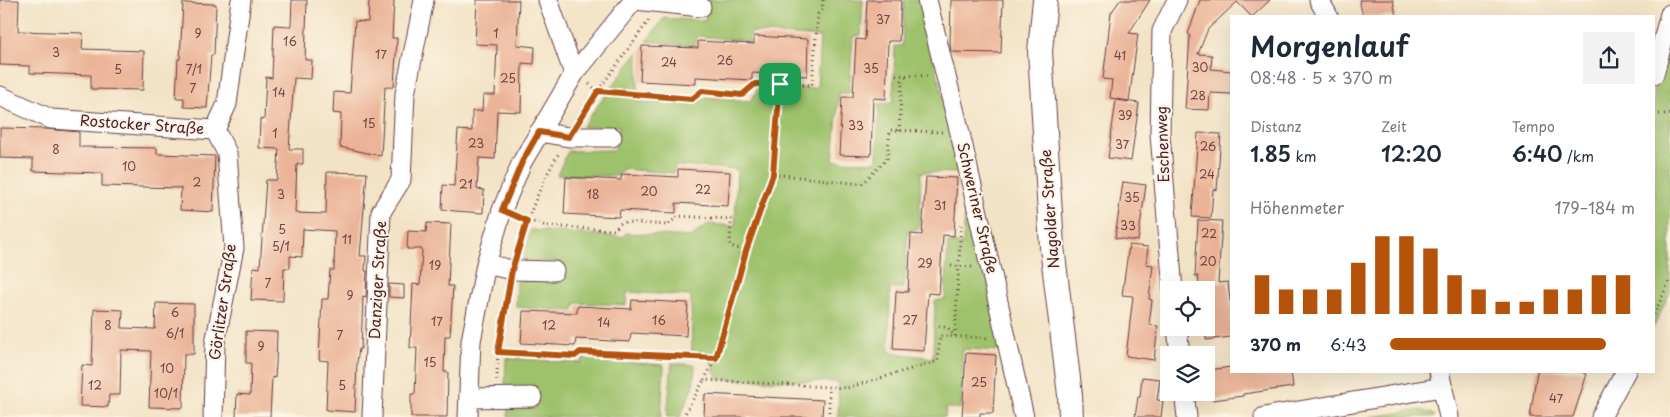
<!DOCTYPE html>
<html lang="de">
<meta charset="utf-8">
<style>
body{margin:0;font-family:"Playpen Sans",sans-serif;background:#f2f2f3;color:#1f2937;height:100vh;display:flex;flex-direction:column;font-size:19px;white-space:nowrap}
*{box-sizing:border-box;margin:0}
p{font-size:16px;color:#747a83}
.icon{flex:none;width:28px;height:28px;fill:none;stroke:currentColor;stroke-width:2;stroke-linecap:round;stroke-linejoin:round}
.map{position:relative;flex:1;overflow:hidden}
.details{position:absolute;left:1230px;top:15px;width:425px;height:358px;display:flex;flex-direction:column;background:#fff;border-radius:0px;box-shadow:0 5px 20px #0002}
.details>*{flex:none}
.controls{position:absolute;left:1160px;top:281px;display:grid;gap:10px}
.controls a{display:grid;place-items:center;width:55px;height:55px;border-radius:0px;background:#fff;box-shadow:0 5px 20px #0002;font-size:25px}
.pin{position:absolute;display:grid;place-items:center;width:42px;height:42px;color:#fff;margin:-21px;border-radius:10px;box-shadow:0 2px 8px #0006}
.round{display:grid;place-items:center;flex:none;width:52px;height:52px;border-radius:0px;background:#f2f2f3}
.head{display:flex;align-items:center;justify-content:space-between;height:85px;padding:0 20px}
h1{font-size:28px;font-weight:600;line-height:38px}
.metrics{display:grid;grid-template-columns:repeat(3,1fr);gap:8px;height:85px;padding:5px 20px}
.metrics div{display:grid;align-content:center}
.metrics b{font-size:21px;font-weight:600}
.metrics small{font-size:14px;font-weight:400}
.metrics p{font-size:14px}
.chart{height:140px;padding:10px 20px}
.chart p{display:flex;justify-content:space-between}
.chart svg{width:100%;height:90px;margin-top:5px;stroke:#b45309;stroke-width:6}
ul{padding:0 20px;list-style:none;font-size:16px}
li{display:grid;grid-template-columns:80px 60px 1fr;align-items:center;height:38px}
li i{height:12px;border-radius:6px;background:#b45309}
.map>svg:first-child{display:block}
.green{fill:#9ec26c;stroke:#74704c}
.building{fill:#ebb397}
.lines{fill:none;stroke-linecap:round;stroke-linejoin:round}
.minor-casing{stroke:#633c42;stroke-width:21}
.major-casing{stroke:#633c42;stroke-width:26}
.path{stroke:#633c42;stroke-width:3;stroke-dasharray:1 4;stroke-linecap:butt}
.minor{stroke:#fff;stroke-width:19}
.major{stroke:#fff;stroke-width:24}
.route-casing{stroke:#fff;stroke-width:10}
.route{stroke:#b45309;stroke-width:6}
.labels{text-anchor:middle;stroke-width:4;stroke-linejoin:round;paint-order:stroke}
.number-label{font-size:12px;fill:#724446}
.street-label{font-size:15px;fill:#4a1f2b;stroke:#fcf5e5}
</style>
<div class="map">
<svg width="1670" height="417" viewBox="0 0 1670 417">
<rect width="100%" height="100%" fill="#fcf5e5"/>
<filter id="ink" filterUnits="userSpaceOnUse"><feTurbulence type="fractalNoise" baseFrequency=".02" numOctaves="2"/><feDisplacementMap in="SourceGraphic" scale="10" xChannelSelector="R" yChannelSelector="G"/><feConvolveMatrix kernelMatrix="1 2 1 2 8 2 1 2 1" color-interpolation-filters="sRGB"/></filter>
<filter id="wash" filterUnits="userSpaceOnUse"><feTurbulence type="fractalNoise" baseFrequency=".0096" numOctaves="4" result="noise"/><feDisplacementMap in="SourceGraphic" scale="20" xChannelSelector="R" yChannelSelector="G"/><feGaussianBlur stdDeviation="1.12" result="paint"/><feColorMatrix in="noise" values="0 0 0 0 0 0 0 0 0 0 0 0 0 0 0 0 0 1.4 0 .05"/><feComposite in="paint" operator="in"/></filter>
<g filter="url(#wash)">
<rect width="100%" height="100%" fill="#f3e3c6"/>
<path class="green" d="M708,0H863L861,36H853L849,93H839L833,161L877,162L879,104L893,103L895,46H902L904,0H920L961,173L921,172L919,229L908,230L904,288H890L889,352L933,358L935,301L945,299L948,243L963,244L966,186L1003,351L963,349L961,408H946L945,417H838L839,382L717,379L709,355L692,354L691,296L627,292L626,305L575,303L574,311L516,307L517,281H557L559,262L523,260L531,230L623,237L626,233L691,237L708,224L735,226L737,169L676,166L673,173L622,169L618,176L557,175L568,151L615,150L619,126L582,127L638,52V102L698,103L705,97L750,101L759,88H817L820,37L751,32L749,41L698,36L694,46L647,41L664,18L705,21Z
M1670,23V292L1654,327V80Z
M506,358L581,363L583,359L664,365L661,417H508V408H536V389L505,390Z
M672,363L695,365V367L693,386L680,417H667Z
M1420,410L1433,414L1435,417H1369Z"/>
<g id="blocks">
<path class="building" d="M0,0H19L18,31L83,33L82,49L144,51L143,90L91,89V75L30,73V66L0,65Z
M292,0H307L305,60H312L311,79L294,78L289,149H303V164H297L295,213L326,214L327,172L367,173L360,256H366L365,271H367L366,297L363,296L361,349H359L357,362L355,412L326,410L328,361L319,360L322,299H328L330,270H334L335,231L303,229L302,257L290,256V268H284L283,301L251,300L253,267L260,268L266,180H277L279,149L259,148L260,119L264,120L266,77L272,78L274,25L291,26Z
M369,0H394L392,38H397L394,87H385L381,156L340,147L341,114L333,113L334,92L350,93L355,21L368,22Z
M477,0H519L517,45L535,47L534,64L522,63L521,112L497,111L495,159L479,158L477,189L484,190L483,213L442,210L443,185L454,186L458,130L472,131V111H482L483,95H495L497,45L475,44Z
M867,0H901L899,41H888L886,99L873,98L871,156L839,155L842,97H853L856,39L865,40Z
M951,0H1003L1001,53L951,52L950,44Z
M1120,0H1150L1129,33L1138,34L1129,101L1110,98L1112,80L1103,79L1111,13Z
M1200,0H1270L1253,16H1251L1237,2L1208,29L1198,54L1212,55L1211,69L1231,71V94L1210,93L1209,110L1185,109L1190,35L1188,34Z
M1359,0H1393L1396,16H1363Z
M183,3L216,4L214,55H211L207,108L184,107V98H176L178,59H180Z
M754,36L808,39L807,76L752,73V80L696,77V84L640,81L642,46L698,48V41L754,44Z
M1116,100L1139,103L1131,161L1108,158Z
M0,128L46,129L79,132V147L157,148V154L215,156L213,212L180,210L181,188L102,186V173L33,171V159L0,158Z
M1198,133L1221,134L1217,190L1213,189L1211,218L1192,217Z
M678,169L730,172L728,206L676,203V213L620,210L619,217L564,214L566,177L621,180L622,174L678,177Z
M926,177L957,178L954,236L943,235L939,294L928,293L924,351L893,349L896,291L908,292L911,234L922,235Z
M1123,182L1146,185L1138,241L1115,238Z
M1198,220L1222,221L1218,283L1228,282L1230,301L1231,300V337L1206,340V290H1200L1198,276H1195Z
M427,223L451,224L448,286H453L450,336H445L444,372H448L447,417H411V394H415L417,348H410L413,284L420,285L422,249H407L408,231L426,232Z
M1129,245L1148,247L1146,264L1153,265L1149,299L1152,300L1149,325L1158,326L1154,360L1126,356L1133,296L1122,295Z
M389,284L404,285V298L389,297Z
M632,300L688,303L686,336L631,333L630,342L576,339L575,346L521,343L523,311L577,313V306L631,309Z
M156,303L194,304V354H184L183,408L149,407L151,351L121,350L120,395H109L108,407L80,406L82,365L92,366L94,309L123,310L122,328L155,329Z
M246,331L277,332L276,364L275,378L272,377L270,417H236L237,394L250,395L251,363H246Z
M966,353L996,355L993,413H980V417H962Z
M1231,367V371H1291L1293,387L1243,394V396L1213,400L1209,370Z
M1537,371H1583V373L1587,374L1573,417H1530Z
M1142,377L1160,379L1157,400L1163,401L1161,417H1135L1138,397H1140Z
M705,394L823,400L822,417H704Z"/>
</g>
</g>
<g filter="url(#ink)">
<use href="#blocks" fill-opacity="0" stroke="#633c42" stroke-width="1"/>
<g class="lines">
<defs>
<path id="minor" d="M548,0L574,74
M635,0L701,7
M927,0L960,133L1024,417
M1319,0L1328,16
M1654,74L1670,14
M0,96L51,119L215,130
M215,130L227,104L241,0
M539,132L569,137H612
M486,264L512,270L554,271
M1173,290L1160,134L1162,31L1177,0
M1177,328L1180,355
M1439,371L1449,417
M1184,392L1187,417
M469,398L532,397
M213,417L215,343L234,248L227,153L215,130
M372,417L381,212L401,180L405,94L424,0
M468,417L471,341L486,264L502,210L522,162L574,74L634,0
M1264,417L1442,387
M1601,417L1626,371"/>
<path id="major" d="M1045,0L1040,51L1052,247L1070,395L1071,417"/>
</defs>
<use href="#minor" class="minor-casing"/>
<use href="#major" class="major-casing"/>
<path class="path" d="M823,0L822,10L818,14L812,85L781,84L773,174L746,251L716,358L704,380L847,388L938,361L940,336L989,338
M896,75L929,76
M589,84L598,91L692,99L702,91L743,95L755,84H781
M1654,114H1670
M580,120L598,91L649,20
M899,131L902,81L907,76
M773,174L862,184L887,159L890,130L942,132
M519,218L547,226L614,230L622,222L668,225L678,216L731,219L730,246L746,251
M517,252C528,218 540,184 559,153
M951,266L972,267
M1654,315L1670,279
M939,326L948,328L955,336
M955,336L961,225
M498,352L575,356L580,352L716,358
M497,380L498,344L508,288
M683,417L704,380
M829,417V387"/>
<use href="#minor" class="minor"/>
<use href="#major" class="major"/>
</g>
</g>
<g class="lines" filter="url(#ink)">
<defs>
<path id="route" d="M755,84H780L773,174L746,251L716,358L580,352L575,356L498,352L512,270L527,221L502,210L522,162L539,132L569,137L598,91L692,99L702,91L742,95Z"/>
</defs>
<use href="#route" class="route-casing"/>
<use href="#route" class="route"/>
</g>
<g class="labels">
<g class="number-label">
<text x="883" y="24">37</text>
<text x="198" y="38">9</text>
<text x="496" y="38">1</text>
<text x="290" y="46">16</text>
<text x="56" y="57">3</text>
<text x="381" y="59">17</text>
<text x="1120" y="60">41</text>
<text x="725" y="65">26</text>
<text x="669" y="67">24</text>
<text x="1200" y="72">30</text>
<text x="871" y="73">35</text>
<text x="118" y="74">5</text>
<text x="194" y="74">7/1</text>
<text x="508" y="83">25</text>
<text x="193" y="93">7</text>
<text x="279" y="97">14</text>
<text x="1198" y="100">28</text>
<text x="1125" y="120">39</text>
<text x="369" y="128">15</text>
<text x="856" y="130">33</text>
<text x="275" y="138">1</text>
<text x="476" y="148">23</text>
<text x="1122" y="149">37</text>
<text x="1208" y="151">26</text>
<text x="56" y="154">8</text>
<text x="129" y="171">10</text>
<text x="1207" y="179">24</text>
<text x="197" y="187">2</text>
<text x="466" y="189">21</text>
<text x="703" y="194">22</text>
<text x="649" y="196">20</text>
<text x="281" y="199">3</text>
<text x="593" y="199">18</text>
<text x="1132" y="202">35</text>
<text x="940" y="210">31</text>
<text x="1128" y="230">33</text>
<text x="282" y="234">5</text>
<text x="1209" y="238">22</text>
<text x="347" y="244">11</text>
<text x="281" y="251">5/1</text>
<text x="1208" y="266">20</text>
<text x="925" y="268">29</text>
<text x="435" y="270">19</text>
<text x="268" y="288">7</text>
<text x="350" y="300">9</text>
<text x="175" y="317">6</text>
<text x="659" y="325">16</text>
<text x="910" y="325">27</text>
<text x="437" y="326">17</text>
<text x="604" y="327">14</text>
<text x="108" y="330">8</text>
<text x="549" y="330">12</text>
<text x="175" y="338">6/1</text>
<text x="340" y="340">7</text>
<text x="261" y="351">9</text>
<text x="430" y="367">15</text>
<text x="167" y="373">10</text>
<text x="979" y="387">25</text>
<text x="95" y="390">12</text>
<text x="342" y="390">5</text>
<text x="166" y="398">10/1</text>
<text x="1556" y="403">47</text>
</g>
<g class="street-label">
<text transform="translate(142 125) rotate(4)" y="5">Rostocker Straße</text>
<text transform="translate(1163 144) rotate(-92)" y="5">Eschenweg</text>
<text transform="translate(977 208) rotate(77)" y="5">Schweriner Straße</text>
<text transform="translate(1050 209) rotate(-94)" y="5">Nagolder Straße</text>
<text transform="translate(378 280) rotate(-87)" y="5">Danziger Straße</text>
<text transform="translate(223 302) rotate(-82)" y="5">Görlitzer Straße</text>
</g>
</g>
</svg>
<div class="controls">
<a><svg class="icon" aria-label="locate" viewBox="0 0 24 24"><circle cx="12" cy="12" r="6"/><path d="M12 2v4M12 18v4M2 12h4M18 12h4"/></svg></a>
<a><svg class="icon" aria-label="layers" viewBox="0 0 24 24"><path d="M12 4l9 5-9 5-9-5zM3 14l9 5 9-5"/></svg></a>
</div>
<div class="pin" style="left:780px;top:84px;background:#1e9e55"><svg class="icon" aria-label="arrive" viewBox="0 0 24 24"><path d="M6 21V4h12l-3 4 3 4H6"/></svg></div>
<section class="details">
<div class="head"><div><h1>Morgenlauf</h1><p>08:48 · 5 × 370 m</p></div><a class="round"><svg class="icon" aria-label="share" viewBox="0 0 24 24"><path d="M12 15V3M7 8l5-5 5 5M5 13v7h14v-7"/></svg></a></div>
<div class="metrics">
<div><p>Distanz</p><b>1.85<small> km</small></b></div>
<div><p>Zeit</p><b>12:20</b></div>
<div><p>Tempo</p><b>6:40<small> /km</small></b></div>
</div>
<div class="chart"><p><span>Höhenmeter</span>179–184 m</p>
<svg viewBox="0 0 160 44" preserveAspectRatio="none"><path d="M5 44V25M15 44V32M25 44V32M35 44V32M45 44V19M55 44V6M65 44V6M75 44V12M85 44V25M95 44V32M105 44V38M115 44V38M125 44V32M135 44V32M145 44V25M155 44V25"/></svg>
</div>
<ul>
<li><b>370 m</b>6:43<i style="width:88%"></i></li>
</ul>
</section>
</div>
